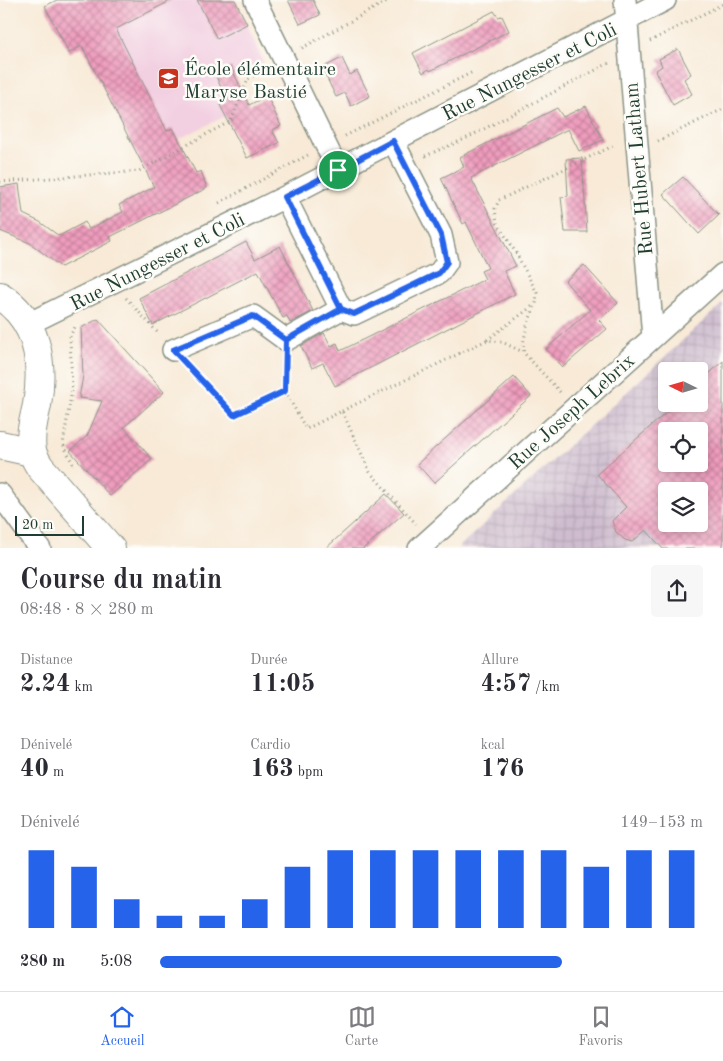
<!DOCTYPE html>
<html lang="fr">
<meta charset="utf-8">
<style>
body{margin:0;font-family:"Old Standard TT",serif;background:#f7f7f7;color:#2b2b33;height:100vh;display:flex;flex-direction:column;font-size:19px;white-space:nowrap}
*{box-sizing:border-box;margin:0}
p{font-size:16px;color:#7c7c81}
.icon{flex:none;width:28px;height:28px;fill:none;stroke:currentColor;stroke-width:2;stroke-linecap:round;stroke-linejoin:round}
.map{position:relative;height:548px;overflow:hidden}
.sheet{display:flex;flex-direction:column;background:#fff;flex:1}
.sheet>*{flex:none}
.needle{width:32px;rotate:275deg}
.fabs{position:absolute;left:658px;top:362px;display:grid;gap:10px}
.fabs a{display:grid;place-items:center;width:50px;height:50px;border-radius:5px;background:#fff;box-shadow:0 2px 8px #0003;font-size:25px}
.scale{position:absolute;left:15px;bottom:12px;width:69px;box-sizing:border-box;padding-left:5px;border:2px solid #1f3d34;border-top:0;font-size:14px;line-height:18px;white-space:nowrap;color:#1f3d34;-webkit-text-stroke:4px #fdfcf7;paint-order:stroke}
.pin{position:absolute;display:grid;place-items:center;width:42px;height:42px;color:#fff;margin:-21px;border:2px solid #fff;border-radius:50%;box-shadow:0 1px 5px #0007}
.round{display:grid;place-items:center;flex:none;width:52px;height:52px;border-radius:5px;background:#f7f7f7}
.summary{display:flex;align-items:center;justify-content:space-between;height:85px;padding:0 20px}
h1{font-size:28px;font-weight:700;line-height:38px}
.stats{display:grid;grid-template-columns:repeat(3,1fr);gap:8px;height:85px;padding:5px 20px}
.stats div{display:grid;align-content:center}
.stats b{font-size:25px;font-weight:700}
.stats small{font-size:14px;font-weight:400}
.stats p{font-size:14px}
.chart{height:140px;padding:10px 20px}
.chart p{display:flex;justify-content:space-between}
.chart svg{width:100%;height:90px;margin-top:5px;stroke:#2563eb;stroke-width:6}
ul{padding:0 20px;list-style:none;font-size:16px}
li{display:grid;grid-template-columns:80px 60px 1fr;align-items:center;height:38px}
li i{height:12px;border-radius:6px;background:#2563eb}
.tab-bar{display:flex;justify-content:space-around;align-items:center;height:70px;border-top:1px solid #e1e1e2;background:#fff;font-size:14px;color:#7c7c81}
.tab-bar a{display:grid;justify-items:center;gap:2px}
.tab-bar .current{color:#2563eb}
.map>svg:first-child{display:block}
.built{fill:#f2cfe1}
.industrial{fill:url(#industrial-grid);fill-rule:evenodd}
.building{fill:url(#building-cross-hatch);fill-rule:evenodd}
.lines{fill:none;stroke-linecap:round;stroke-linejoin:round}
.street-casing{stroke:#8c9486;stroke-width:24}
.primary-casing{stroke:#8c9486;stroke-width:30}
.path{stroke:#8c9486;stroke-width:3;stroke-dasharray:1 4;stroke-linecap:butt}
.street{stroke:#fff;stroke-width:21}
.primary{stroke:#fff;stroke-width:28}
.route-casing{stroke:#fff;stroke-width:10}
.route{stroke:#2563eb;stroke-width:6}
.labels{text-anchor:middle;stroke-width:5;stroke-linejoin:round;paint-order:stroke}
.poi-label{font-size:20px;fill:#1f3d34;stroke:#fdfcf7;text-anchor:start}
.street-label{font-size:20px;fill:#1f3d34;stroke:#fdfcf7}
</style>
<div class="map">
<svg width="723" height="549" viewBox="0 0 723 549">
<defs>
<pattern id="industrial-grid" width="8" height="8" patternUnits="userSpaceOnUse" patternTransform="scale(1.25)"><rect width="8" height="8" fill="#cfbdcf"/><path d="M0 4h8M4 0v8" fill="none" stroke="#b1a3b2"/></pattern>
<pattern id="building-cross-hatch" width="8" height="8" patternUnits="userSpaceOnUse" patternTransform="scale(1.25)"><rect width="8" height="8" fill="#ef9cbd"/><path d="M0 0l8 8M0 8l8-8" fill="none" stroke="#c1809a"/></pattern>
</defs>
<rect width="100%" height="100%" fill="#fdfcf7"/>
<filter id="ink" filterUnits="userSpaceOnUse"><feTurbulence type="fractalNoise" baseFrequency=".02" numOctaves="2"/><feDisplacementMap in="SourceGraphic" scale="10" xChannelSelector="R" yChannelSelector="G"/><feConvolveMatrix kernelMatrix="1 2 1 2 8 2 1 2 1" color-interpolation-filters="sRGB"/></filter>
<filter id="wash" filterUnits="userSpaceOnUse"><feTurbulence type="fractalNoise" baseFrequency=".0096" numOctaves="4" result="noise"/><feDisplacementMap in="SourceGraphic" scale="20" xChannelSelector="R" yChannelSelector="G"/><feGaussianBlur stdDeviation="1.12" result="paint"/><feColorMatrix in="noise" values="0 0 0 0 0 0 0 0 0 0 0 0 0 0 0 0 0 1.4 0 .05"/><feComposite in="paint" operator="in"/></filter>
<g filter="url(#wash)">
<rect width="100%" height="100%" fill="#f8ead7"/>
<path class="built" d="M57,0H235L264,63L234,75L230,114L139,158L82,46L69,53L45,6Z"/>
<path class="industrial" d="M723,303V548H458ZM666,371H699V404H666ZM666,431H699V464H666ZM666,491H699V524H666Z"/>
<g id="blocks">
<path class="building" d="M57,0H172L116,29L167,131L173,128L196,173L201,171L207,188L110,237L112,241L61,267L30,243L0,231V187L19,184L23,214L40,222L59,236L85,222L89,229L123,212L119,205L154,187L82,46L69,53L45,6Z
M197,0H235L247,24L217,39Z
M288,0H313L320,15L300,24Z
M494,11L498,17L502,16L509,31L430,71L429,69L423,73L413,53Z
M678,49L691,74L684,79L692,94L673,105L655,71L662,66L659,59Z
M342,58L350,75L357,71L370,96L351,106L345,93L336,97L322,68Z
M231,67L249,105L267,96L281,126L272,130L279,143L247,158L220,105L227,101L215,74Z
M586,106L603,140L579,151L568,129L471,178L516,266L504,271L515,294L335,386L323,363L312,368L301,346L324,333L331,346L337,343L340,351L485,279L481,271L488,268L466,222L463,224L441,178L464,167L460,157L557,108L563,117Z
M582,158L587,232H565L561,197L568,196L566,159Z
M683,177L719,215L699,234L663,194Z
M246,242L255,259L280,246L313,311L290,323L287,316L283,318L258,271L153,325L139,298Z
M584,265L618,303L599,320L607,329L563,367L546,349L590,310L565,281Z
M98,319L164,392L124,427L152,459L110,496L70,451L87,436L102,401L79,398L83,376L81,328Z
M723,361V549H663L646,530L632,542L625,540L616,532L612,521L626,507L597,474L676,404H699V383ZM666,431H699V464H666ZM666,491H699V524H666Z
M514,377L531,396L434,483L417,464Z
M386,494L404,513L363,549H325Z"/>
</g>
</g>
<g filter="url(#ink)">
<use href="#blocks" fill-opacity="0" stroke="#8c9486" stroke-width="1"/>
<g class="lines">
<defs>
<path id="street" d="M255,0L338,170
M625,0L653,337
M285,197L341,309L354,314L439,273L447,262L441,235L393,141
M28,324L285,197L665,0
M173,350L253,316L286,340L341,309
M0,494L40,549
M419,549L723,274"/>
<path id="primary" d="M0,296C38,320 44,363 37,405C34,419 29,435 32,450C33,456 37,462 40,467L111,549
M0,445L32,452"/>
</defs>
<use href="#street" class="street-casing"/>
<use href="#primary" class="primary-casing"/>
<path class="path" d="M650,41L723,4
M302,48L389,0
M345,136L473,72
M658,141L723,109
M425,156L465,139L609,63
M0,182L139,171L231,121L248,79L266,68
M219,203L308,155
M126,298L159,334
M487,340L534,305
M189,366L234,415L285,391V360
M285,391L306,429L342,411L370,472L416,524
M560,392L524,353L523,344L527,326L536,303L537,293L516,253L497,223L495,209L499,200L615,145
M342,411L487,340L502,342L523,352
M73,464L63,444L72,390L70,336L75,327"/>
<use href="#street" class="street"/>
<use href="#primary" class="primary"/>
</g>
</g>
<g class="lines" filter="url(#ink)">
<defs>
<path id="route" d="M338,170L285,197L341,309L286,340L253,316L173,350L234,415L285,391L286,340L341,309L354,314L439,273L447,262L441,235L393,141L338,170"/>
</defs>
<use href="#route" class="route-casing"/>
<use href="#route" class="route"/>
</g>
<defs>
<symbol id="school-square" viewBox="-11 -11 22 22"><rect x="-9" y="-9" width="18" height="18" rx="4" fill="#c8321e" stroke="#fdfcf7"/><path d="M0-5L7-2L0 1L-7-2ZM-4 1L0 2.5L4 1V4Q0 6-4 4Z" fill="#fff"/></symbol>
</defs>
<g fill-rule="evenodd">
<use href="#school-square" x="156" y="66" width="25" height="25"/>
</g>
<g class="labels">
<g class="poi-label">
<text x="184" y="75">École élémentaire<tspan x="184" dy="23">Maryse Bastié</tspan></text>
</g>
<g class="street-label">
<text transform="translate(529 71) rotate(-27)" y="7">Rue Nungesser et Coli</text>
<text transform="translate(638 169) rotate(-95)" y="7">Rue Hubert Latham</text>
<text transform="translate(157 261) rotate(-27)" y="7">Rue Nungesser et Coli</text>
<text transform="translate(571 411) rotate(-42)" y="7">Rue Joseph Lebrix</text>
</g>
</g>
</svg>
<div class="fabs">
<a><svg class="needle" viewBox="-14 -14 28 28"><path d="M0-13l5 13h-10z" fill="#e53935"/><path d="M0 13l5-13h-10z" fill="#7c7c81"/></svg></a>
<a><svg class="icon" aria-label="locate" viewBox="0 0 24 24"><circle cx="12" cy="12" r="6"/><path d="M12 2v4M12 18v4M2 12h4M18 12h4"/></svg></a>
<a><svg class="icon" aria-label="layers" viewBox="0 0 24 24"><path d="M12 4l9 5-9 5-9-5zM3 14l9 5 9-5"/></svg></a>
</div>
<div class="scale">20 m</div>
<div class="pin" style="left:338px;top:170px;background:#1e9e55"><svg class="icon" aria-label="arrive" viewBox="0 0 24 24"><path d="M6 21V4h12l-3 4 3 4H6"/></svg></div>
</div>
<section class="sheet">
<div class="summary"><div><h1>Course du matin</h1><p>08:48 · 8 × 280 m</p></div><a class="round"><svg class="icon" aria-label="share" viewBox="0 0 24 24"><path d="M12 15V3M7 8l5-5 5 5M5 13v7h14v-7"/></svg></a></div>
<div class="stats">
<div><p>Distance</p><b>2.24<small> km</small></b></div>
<div><p>Durée</p><b>11:05</b></div>
<div><p>Allure</p><b>4:57<small> /km</small></b></div>
</div>
<div class="stats">
<div><p>Dénivelé</p><b>40<small> m</small></b></div>
<div><p>Cardio</p><b>163<small> bpm</small></b></div>
<div><p>kcal</p><b>176</b></div>
</div>
<div class="chart"><p><span>Dénivelé</span>149–153 m</p>
<svg viewBox="0 0 160 44" preserveAspectRatio="none"><path d="M5 44V6M15 44V14M25 44V30M35 44V38M45 44V38M55 44V30M65 44V14M75 44V6M85 44V6M95 44V6M105 44V6M115 44V6M125 44V6M135 44V14M145 44V6M155 44V6"/></svg>
</div>
<ul>
<li><b>280 m</b>5:08<i style="width:74%"></i></li>
</ul>
</section>
<nav class="tab-bar">
<a class="current"><svg class="icon" aria-label="home" viewBox="0 0 24 24"><path d="M3 11l9-7 9 7M6 9v11h12V9"/></svg>Accueil</a>
<a><svg class="icon" aria-label="map" viewBox="0 0 24 24"><path d="M3 6l6-2 6 2 6-2v14l-6 2-6-2-6 2zM9 4v14M15 6v14"/></svg>Carte</a>
<a><svg class="icon" aria-label="saved" viewBox="0 0 24 24"><path d="M7 4h10v16l-5-4-5 4z"/></svg>Favoris</a>
</nav>
